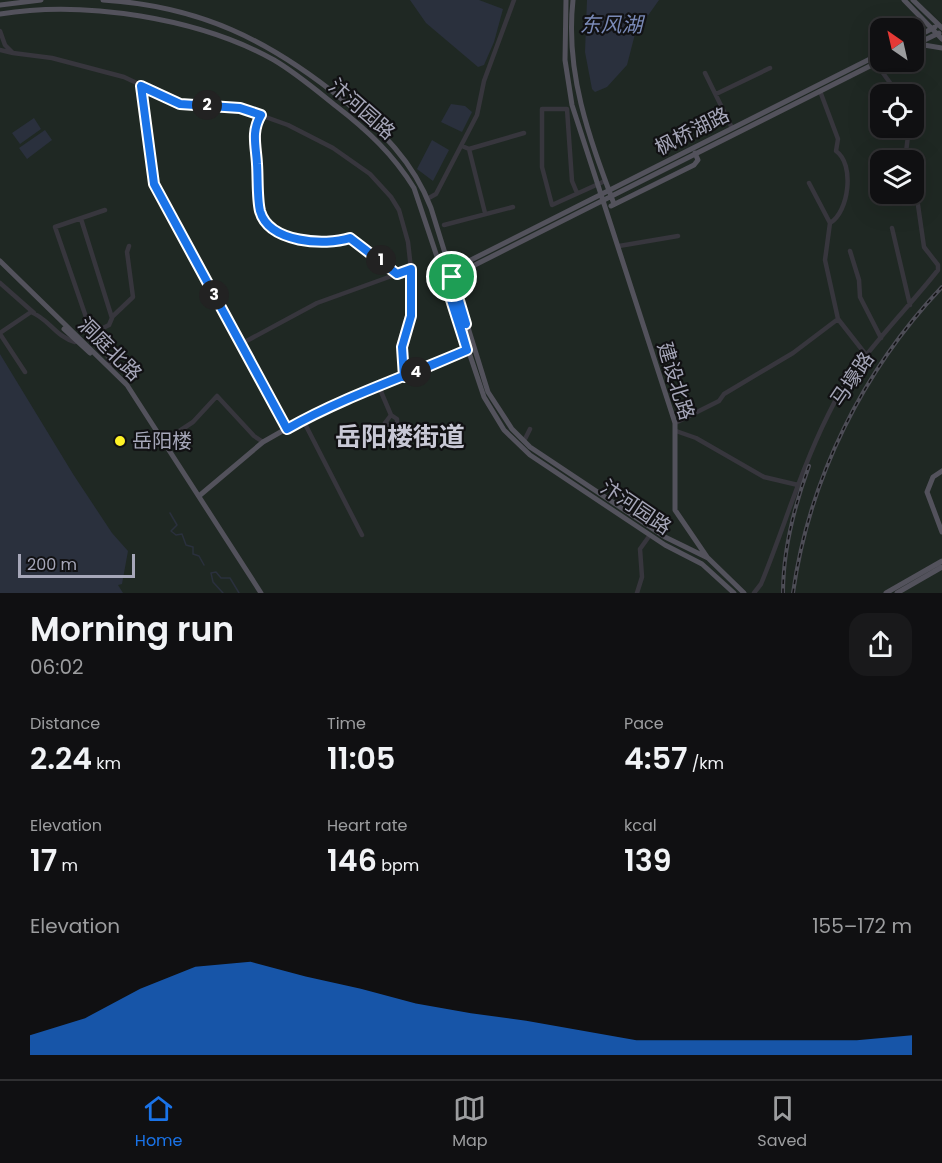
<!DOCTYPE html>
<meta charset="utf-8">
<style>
body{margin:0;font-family:Poppins,"Noto Sans SC",sans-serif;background:#19191b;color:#f1f3f6;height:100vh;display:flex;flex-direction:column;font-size:22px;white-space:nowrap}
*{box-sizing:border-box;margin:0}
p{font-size:20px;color:#9c9d9f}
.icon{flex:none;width:33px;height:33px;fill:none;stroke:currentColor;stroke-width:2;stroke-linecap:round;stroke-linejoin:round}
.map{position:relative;height:593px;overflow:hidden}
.panel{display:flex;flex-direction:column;background:#101012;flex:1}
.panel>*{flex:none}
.needle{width:39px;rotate:326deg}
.controls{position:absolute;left:870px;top:18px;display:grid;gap:12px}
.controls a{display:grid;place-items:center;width:54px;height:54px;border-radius:12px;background:#101012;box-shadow:0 6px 24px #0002,0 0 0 2px #303032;font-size:30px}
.scale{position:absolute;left:18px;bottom:15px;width:117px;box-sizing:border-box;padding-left:6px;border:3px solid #a6a7b9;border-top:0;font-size:16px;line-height:21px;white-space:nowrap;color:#a6a7b9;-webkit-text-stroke:4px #111113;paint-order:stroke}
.pin{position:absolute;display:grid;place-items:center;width:51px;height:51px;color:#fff;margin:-26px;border:3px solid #fff;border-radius:50%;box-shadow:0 2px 6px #0007}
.km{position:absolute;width:30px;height:30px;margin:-15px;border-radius:50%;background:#222;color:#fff;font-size:16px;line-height:30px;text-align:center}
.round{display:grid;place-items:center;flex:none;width:63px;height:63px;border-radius:18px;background:#19191b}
.summary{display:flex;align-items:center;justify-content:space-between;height:102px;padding:0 30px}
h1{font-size:33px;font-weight:600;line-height:45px}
.stats{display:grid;grid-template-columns:repeat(3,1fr);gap:9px;height:102px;padding:6px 30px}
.stats div{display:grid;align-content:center}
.stats b{font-size:30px;font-weight:600}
.stats small{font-size:16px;font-weight:400}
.stats p{font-size:16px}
.chart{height:168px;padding:12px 30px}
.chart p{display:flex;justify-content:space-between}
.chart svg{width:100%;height:108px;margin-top:6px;fill:#1a73e8;opacity:.7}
.tab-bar{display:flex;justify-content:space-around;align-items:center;height:84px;border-top:2px solid #303032;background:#101012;font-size:16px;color:#9c9d9f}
.tab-bar a{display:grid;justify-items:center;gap:3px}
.tab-bar .on{color:#1a73e8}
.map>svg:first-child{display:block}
.green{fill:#1f2823;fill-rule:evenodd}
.water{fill:#2a303d}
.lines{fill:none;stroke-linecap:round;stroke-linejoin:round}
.stream{stroke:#2a303d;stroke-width:1.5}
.minor{stroke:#37363d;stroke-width:4.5}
.major{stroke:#53525c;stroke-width:5}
.rail-casing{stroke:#4d4d56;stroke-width:4}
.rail{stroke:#111113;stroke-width:1.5;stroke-dasharray:4.5;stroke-linecap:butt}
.route-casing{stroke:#fff;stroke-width:12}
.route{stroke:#1a73e8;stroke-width:8}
.poi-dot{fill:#fff326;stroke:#111113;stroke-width:2}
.labels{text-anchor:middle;stroke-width:4.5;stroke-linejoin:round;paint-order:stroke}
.street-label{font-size:20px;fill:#a6a7b9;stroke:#111113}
.poi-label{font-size:20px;fill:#a6a7b9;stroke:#111113;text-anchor:start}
.water-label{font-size:21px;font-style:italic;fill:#7a8ab7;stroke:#111113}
.district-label{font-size:26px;font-weight:bold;fill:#c8c8d5;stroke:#111113}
</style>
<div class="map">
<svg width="942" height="593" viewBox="0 0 942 593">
<rect width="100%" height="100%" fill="#161618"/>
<path class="green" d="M0,0H942V593H0ZM880,28H914V62H880ZM880,94H914V128H880ZM880,160H914V194H880Z"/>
<path class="water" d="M410,0H479L503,9L494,42L484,65L478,67L426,23Z
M587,0H659L635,34L627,65L607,87L595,92L592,89L585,52Z
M451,104L465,106L472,112L462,132L441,122Z
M34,118L41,129L20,144L12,133Z
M45,130L52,140L27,159L19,148Z
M432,140L449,150L433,181L417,169Z
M0,354L73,474L112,533L128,551L122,584L118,585L123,593H0Z"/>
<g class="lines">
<path class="stream" d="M170,513L177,525L171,531L176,535L182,534L186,545L193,547V554L199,556L204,565
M223,593L213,582L211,573L216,572L221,578H230L239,593"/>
<path class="minor" d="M0,31L5,45L13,53L52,58L124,77L181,104L240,108L288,125L333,148L370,174L391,197L399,210L408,242L411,269
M0,50L13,53
M893,62L883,73L898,94
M705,73L732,128
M141,86L154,184L287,428
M820,91L838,139L836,151C855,164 849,212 830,223L825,260L838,319
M716,94L770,68
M260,115C251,132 256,145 257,164C258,177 257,199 260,211C269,243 326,246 350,238L397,274
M462,146L469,149L485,213
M469,149L524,133
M905,160L909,128
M809,183L830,223
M577,193L572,181L567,109H542V167L552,205L605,181
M427,199L436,194L477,115L484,81L514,0
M105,210L55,227L86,317L92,326L102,333L110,366
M81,219L112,318L109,325L101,329
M444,225L513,207
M892,228L910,305
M619,246L678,236
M850,251L859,280L860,297L881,338
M0,283L34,313
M112,317L133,297L127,252L129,246
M0,333L31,312C49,319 56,337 75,342
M0,334L25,372
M241,344L317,303L411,269V316L402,347L404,377
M379,387L391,415L397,419V424L393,428L385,423L391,415
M303,420L362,535
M675,423L719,401L724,394L793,353L838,319L867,356
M676,431L696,438L764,477L798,485
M164,441L193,422L217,396L254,436L263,442
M524,441L530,429
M646,524L652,513
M637,593L642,577L640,549L650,535
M754,593L761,584C784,528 801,469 828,415C854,360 901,317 938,270V265L924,247L914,177"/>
<path class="major" d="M103,0C200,6 269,40 343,100C382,131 413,161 431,208L488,392L512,429L530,447L665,537L708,558L744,593
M566,0L565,60L572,105L675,423V510L707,557
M573,0C565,73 589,137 614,204
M904,0L942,39
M913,0L942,28
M0,5L41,0
M0,14C84,0 199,18 274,60C296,73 316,90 336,106C367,130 393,154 414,188L484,397L504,430L530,455L665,545L702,564L734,593
M914,38L935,27
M918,44L942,48
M914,45L939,33
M611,206L694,165L698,160L695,153
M0,261L127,385L261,593
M443,274L880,54
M451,277L880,61
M64,329L90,353
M942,471L933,477L927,492L942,532
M199,496L263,442L307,417L467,350
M886,593L942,561
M897,593L942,567"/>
<defs>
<path id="rail" d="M783,593C783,550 794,507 809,466
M793,593C809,479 863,370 942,287"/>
</defs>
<use href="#rail" class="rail-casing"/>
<use href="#rail" class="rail"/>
</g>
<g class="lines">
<defs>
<path id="route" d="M452,277L445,281L467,350L404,377L402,347L411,316V269L397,274L350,238C325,246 269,243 260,211C257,199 258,177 257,164C256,145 251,132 261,115L240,108L180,104L141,86L154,184L287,429C343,397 407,376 467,350L460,326L461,322L466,324L452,277"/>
</defs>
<use href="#route" class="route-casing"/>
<use href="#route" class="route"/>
</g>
<circle class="poi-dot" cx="120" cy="441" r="6"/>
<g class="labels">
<g class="street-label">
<text transform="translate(362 109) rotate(41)" y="7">汴河园路</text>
<text transform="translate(692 131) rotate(-27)" y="7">枫桥湖路</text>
<text transform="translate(110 349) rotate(45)" y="7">洞庭北路</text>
<text transform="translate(852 379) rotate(-56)" y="7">马壕路</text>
<text transform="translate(676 381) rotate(73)" y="7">建设北路</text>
<text transform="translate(636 507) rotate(34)" y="7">汴河园路</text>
</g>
<g class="poi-label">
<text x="132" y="448">岳阳楼</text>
</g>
<g class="water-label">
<text x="611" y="32">东风湖</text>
</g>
<g class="district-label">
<text x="400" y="446">岳阳楼街道</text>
</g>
</g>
</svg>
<div class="controls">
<a><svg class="needle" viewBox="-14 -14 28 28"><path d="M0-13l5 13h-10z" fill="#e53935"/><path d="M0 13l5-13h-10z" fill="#9c9d9f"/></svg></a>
<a><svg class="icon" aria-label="locate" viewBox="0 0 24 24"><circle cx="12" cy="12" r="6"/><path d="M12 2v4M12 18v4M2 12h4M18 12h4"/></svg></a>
<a><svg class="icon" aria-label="layers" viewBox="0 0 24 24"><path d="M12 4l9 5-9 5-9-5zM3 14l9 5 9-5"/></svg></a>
</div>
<div class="scale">200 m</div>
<div class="pin" style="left:452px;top:277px;background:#1e9e55"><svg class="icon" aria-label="arrive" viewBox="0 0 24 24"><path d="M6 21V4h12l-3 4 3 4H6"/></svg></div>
<b class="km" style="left:381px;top:260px">1</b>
<b class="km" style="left:207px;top:105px">2</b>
<b class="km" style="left:214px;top:295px">3</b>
<b class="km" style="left:416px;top:372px">4</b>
</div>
<section class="panel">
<div class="summary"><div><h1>Morning run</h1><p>06:02</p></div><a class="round"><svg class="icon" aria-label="share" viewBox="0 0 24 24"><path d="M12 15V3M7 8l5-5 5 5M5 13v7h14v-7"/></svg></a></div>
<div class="stats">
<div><p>Distance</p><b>2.24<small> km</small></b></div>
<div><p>Time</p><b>11:05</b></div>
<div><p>Pace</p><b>4:57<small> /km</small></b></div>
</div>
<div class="stats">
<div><p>Elevation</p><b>17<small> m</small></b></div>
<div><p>Heart rate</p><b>146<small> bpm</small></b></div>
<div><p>kcal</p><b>139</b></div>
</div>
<div class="chart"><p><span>Elevation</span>155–172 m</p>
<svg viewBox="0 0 160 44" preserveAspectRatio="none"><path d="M0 44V36L10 29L20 17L30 8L40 6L50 12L60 17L70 23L80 27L90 30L100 34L110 38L120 38L130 38L140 38L150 38L160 36V44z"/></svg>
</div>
</section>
<nav class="tab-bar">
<a class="on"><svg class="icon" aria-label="home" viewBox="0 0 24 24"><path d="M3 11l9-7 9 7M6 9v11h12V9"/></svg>Home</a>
<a><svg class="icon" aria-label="map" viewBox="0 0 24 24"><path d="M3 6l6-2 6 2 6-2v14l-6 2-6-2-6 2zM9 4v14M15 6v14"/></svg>Map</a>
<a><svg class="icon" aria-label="saved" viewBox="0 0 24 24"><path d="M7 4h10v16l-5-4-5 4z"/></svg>Saved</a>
</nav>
